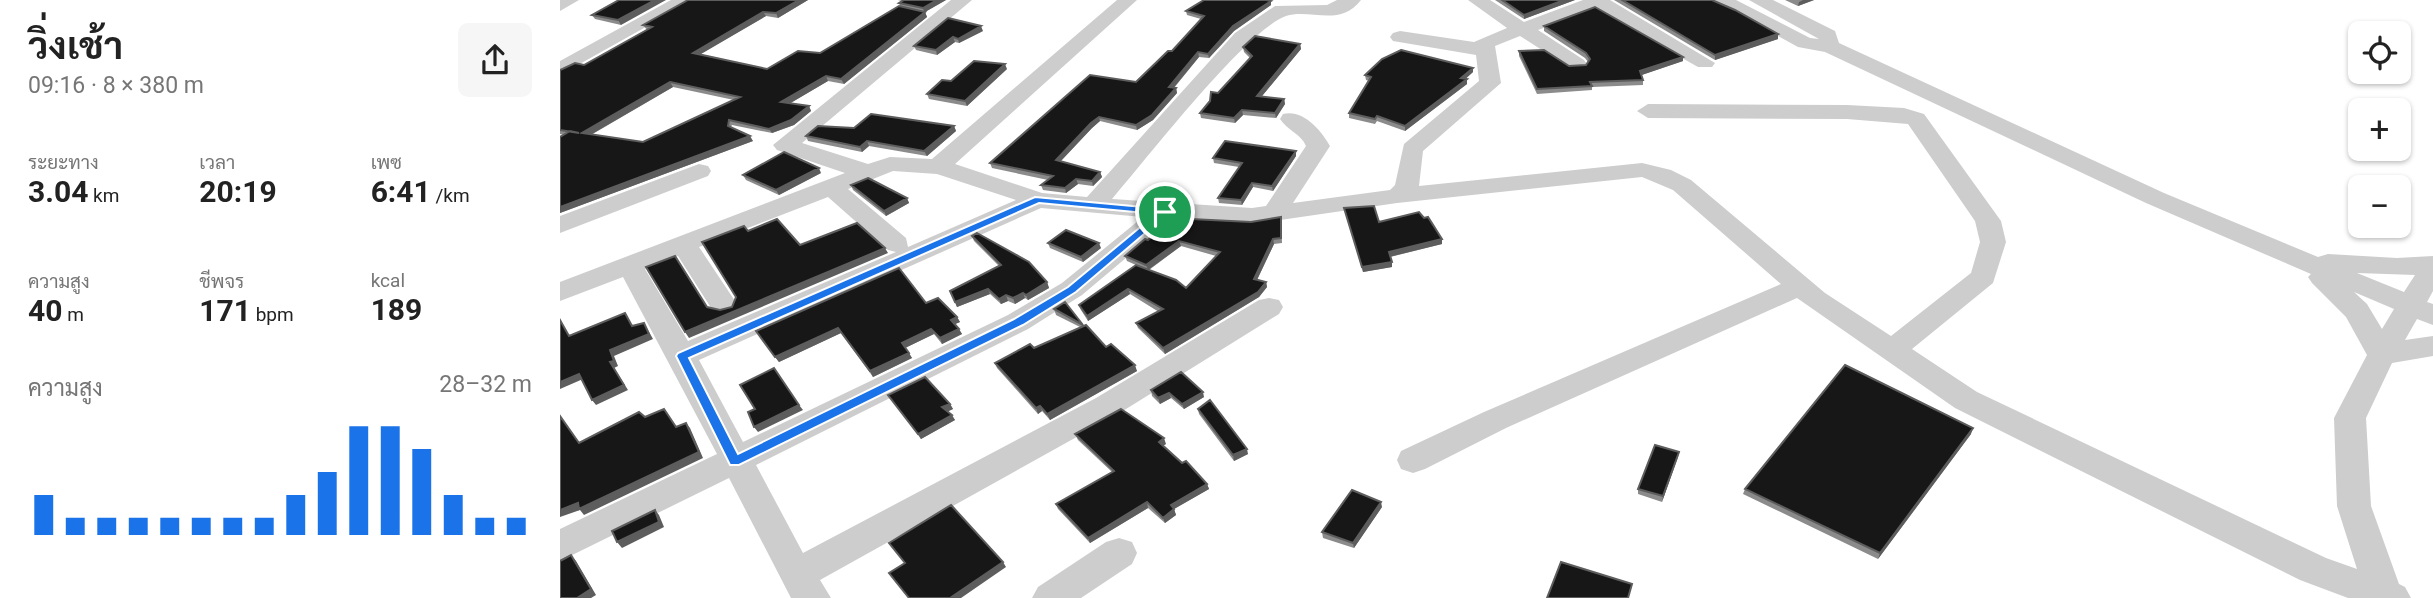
<!DOCTYPE html>
<html lang="th">
<meta charset="utf-8">
<style>
body{margin:0;font-family:Roboto,Sarabun,sans-serif;background:#f6f6f6;color:#222;height:100vh;display:flex;flex-direction:column;font-size:26px;white-space:nowrap}
*{box-sizing:border-box;margin:0}
p{font-size:23px;color:#767676}
.icon{flex:none;width:38px;height:38px;fill:none;stroke:currentColor;stroke-width:2;stroke-linecap:round;stroke-linejoin:round}
.map{position:relative;flex:1;overflow:hidden}
.panel{display:flex;flex-direction:column;background:#fff;width:560px}
.panel>*{flex:none}
.fabs{position:absolute;left:1788px;top:21px;display:grid;gap:14px}
.fabs a{display:grid;place-items:center;width:63px;height:63px;border-radius:10px;background:#fff;box-shadow:0 2px 5px #0004;font-size:35px}
.pin{position:absolute;display:grid;place-items:center;width:60px;height:60px;color:#fff;margin:-30px;border:4px solid #fff;border-radius:50%;box-shadow:0 2px 7px #0007}
.round{display:grid;place-items:center;flex:none;width:74px;height:74px;border-radius:10px;background:#f6f6f6}
.summary{display:flex;align-items:center;justify-content:space-between;height:119px;padding:0 28px}
h1{font-size:38px;font-weight:700;line-height:52px}
.figures{display:grid;grid-template-columns:repeat(3,1fr);gap:10px;height:119px;padding:7px 28px}
.figures div{display:grid;align-content:center}
.figures b{font-size:30px;font-weight:700}
.figures small{font-size:19px;font-weight:400}
.figures p{font-size:19px}
.chart{height:196px;padding:14px 28px}
.chart p{display:flex;justify-content:space-between}
.chart svg{width:100%;height:126px;margin-top:7px;stroke:#1a73e8;stroke-width:6}
main{display:flex;flex:1;min-height:0}
.map>svg:first-child{display:block}
.lines{fill:none;stroke-linecap:round;stroke-linejoin:round}
.minor{fill:#cdcdcd;fill-rule:evenodd}
.wall{fill:#8b8b8b;fill-rule:evenodd}
.shaded-wall{fill:#5d5d5d}
.building{fill:#171717;stroke:#5d5d5d;stroke-width:2;fill-rule:evenodd}
.route{fill:#1a73e8;stroke:#fff;stroke-width:2;fill-rule:evenodd}
</style>
<main>
<section class="panel">
<div class="summary"><div><h1>วิ่งเช้า</h1><p>09:16 · 8 × 380 m</p></div><a class="round"><svg class="icon" aria-label="share" viewBox="0 0 24 24"><path d="M12 15V3M7 8l5-5 5 5M5 13v7h14v-7"/></svg></a></div>
<div class="figures">
<div><p>ระยะทาง</p><b>3.04<small> km</small></b></div>
<div><p>เวลา</p><b>20:19</b></div>
<div><p>เพซ</p><b>6:41<small> /km</small></b></div>
</div>
<div class="figures">
<div><p>ความสูง</p><b>40<small> m</small></b></div>
<div><p>ชีพจร</p><b>171<small> bpm</small></b></div>
<div><p>kcal</p><b>189</b></div>
</div>
<div class="chart"><p><span>ความสูง</span>28–32 m</p>
<svg viewBox="0 0 160 44" preserveAspectRatio="none"><path d="M5 44V30M15 44V38M25 44V38M35 44V38M45 44V38M55 44V38M65 44V38M75 44V38M85 44V30M95 44V22M105 44V6M115 44V6M125 44V14M135 44V30M145 44V38M155 44V38"/></svg>
</div>
</section>
<div class="map">
<svg width="1873" height="598" viewBox="0 0 1873 598">
<rect width="100%" height="100%" fill="#fff"/>
<g class="lines">
<path class="minor" d="M0,0H19L0,11Z
M111,0H134L0,75V61Z
M391,0H412L242,143L308,164L330,157L372,159L557,0H577L395,164L482,193L527,197L675,33L715,6L767,5L777,0H801C780,28 750,8 726,16C686,30 585,161 552,199L692,208L706,206L746,146C741,134 727,130 720,119L723,114C743,109 761,130 770,146L733,203L830,190L835,185L844,144L919,81L916,55L833,41L830,37L833,33L840,31L914,42L947,28L908,0H930L964,22L1023,0H1050L1155,63L1152,67H1138L1035,9L978,30L1024,60L1027,64L1024,68H1010L960,36L935,46L941,83L863,151L859,186L1082,163L1111,170L1131,180L1265,293L1331,336L1411,273L1420,242L1415,221L1348,124L1287,119L1088,118L1077,111L1088,104L1287,105L1344,108L1364,114L1441,221L1446,242L1433,283L1352,349L1417,392L1766,558L1797,569L1777,506L1774,418L1807,355L1786,317L1752,283L1748,277L1751,274L1586,203L1265,52L1238,47L1153,0H1176L1250,38L1259,39L1189,0H1213L1275,31L1279,43L1604,193L1758,257L1768,254L1837,258L1873,256V291L1867,302L1873,304V325L1857,319L1845,340L1873,336V356L1832,363L1806,418L1811,506L1839,584L1845,587L1851,598H1788L1740,580L1395,408L1237,298L946,428L865,469L853,473L841,469L837,460L841,451L924,412L1221,284L1113,190L1082,177L837,203L692,224L611,220L522,295L468,329L196,465L243,553L536,398L699,300L709,298L719,300L723,307L719,314L558,414L260,580L271,598H231L169,478L0,561V529L157,454L63,277L0,301V282L285,173L217,150L213,145ZM333,171L377,174L456,200L348,247L346,238L288,189ZM268,197L328,250L336,252L128,341L85,269L118,256L153,311L163,313L173,311L177,304L139,247ZM481,208L583,217L502,283L448,315L183,442L139,360ZM1797,273L1855,275L1844,292ZM1794,292L1834,309L1822,329L1807,304Z
M139,164L148,166L151,171L148,176L0,233V216Z
M559,538L572,542L577,553L572,564L521,598H472L478,587L546,542Z"/>
</g>
<path class="wall" d="M59,0L61,25L35,19L32,15Z
M128,0H248L218,18L206,16L140,54L207,69L260,53L340,6L339,3L342,1L338,0H386L365,12L367,17L284,84L268,81L230,103L249,106L251,111L234,125L212,133L172,125L171,127L193,141L0,213L4,135L0,134V70L24,65L87,30L83,25ZM113,87L174,100L83,142L31,135Z
M935,0H1015L964,19Z
M1054,0H1152L1218,34V39L1155,60Z
M1225,0H1254L1238,6Z
M711,1V5L674,31L649,58L639,57L614,88H616L617,93L593,120L577,130L540,121L532,128L501,161L540,172L542,177L533,186L518,184L506,193L483,190L481,185L488,180L432,168L430,163L576,82L612,51L641,19L627,15L626,11Z
M984,26L1123,57V61L1081,75L1083,80V85L1032,87V90L977,94L959,56V51L1009,66L1026,65L1028,62L1025,58L984,31Z
M423,31L399,43L395,42L377,55L356,50L354,46Z
M740,44L741,49L701,97L724,99L725,104L716,118L683,115L675,123L641,118L640,113L690,58L684,52L683,47Z
M447,69L407,106L369,99L367,94L391,81Z
M913,72L905,79H907V84L845,131L817,121L815,124L789,118V113L809,81L806,80L805,75Z
M394,126L396,131L367,156L309,146L302,152L248,141L246,136L294,128Z
M736,151V156L713,191L693,187L682,205L659,203L658,198L679,167L654,163L653,158Z
M261,173L219,195L186,180L183,175Z
M291,185L347,198L349,203L326,216L293,190Z
M784,208L819,222L882,244L830,257L832,267L803,272Z
M721,217L722,243L714,244L697,280L706,282L707,287L699,297L605,354L578,328L576,323L599,312L570,294L528,321L521,310L519,305L576,265L567,261L565,256L588,240L691,222ZM621,246L656,256L626,288L589,270Z
M412,236L487,282L489,288L468,300L465,298L455,304L448,301L441,304L430,294L397,307L390,291L439,266L414,241Z
M488,243L541,248L523,262L490,248Z
M505,302L523,326L546,347L577,371L490,420L482,411L478,414L437,368L435,363L474,348L520,327L496,315L494,309Z
M366,303L397,317L400,322L395,324L402,334L382,344L374,334L345,348L352,358L313,377L281,333L219,362L196,331Z
M591,390L644,397L624,409L611,398L600,404L592,396Z
M328,395L390,404L393,409L387,411L395,420L361,439Z
M638,409L688,454L674,461L639,414Z
M515,434L606,444L603,445L647,484L649,489L614,509L616,515L605,523L588,508L530,543L498,509L496,504L552,472L518,440Z
M1411,434L1318,559L1183,494L1185,489Z
M1119,452L1102,502L1078,494V489Z
M822,507L794,548L763,538L762,532Z"/>
<path class="shaded-wall" d="M95,0H106L61,25L58,20Z
M239,0H248L218,18L216,13Z
M377,0H386L365,12L367,17L284,84L281,79L364,12L363,8Z
M1004,0H1015L964,19V15Z
M1243,0H1254L1238,6L1239,2Z
M711,1V5L674,31L649,58L648,54L673,26Z
M203,12L206,16L136,57L133,53Z
M421,26L423,31L399,43L398,39Z
M1218,34V39L1155,60V55Z
M393,37L395,42L377,55L376,50Z
M740,44L741,49L698,101L697,96Z
M638,52L639,57L610,92L609,87Z
M1123,57V61L1079,76L1080,71Z
M445,64L447,69L407,106L405,101Z
M913,68V72L901,83V78Z
M266,76L268,81L224,107L221,102Z
M907,79V84L845,131V126Z
M110,82L113,87L25,138L22,133Z
M616,88L617,93L593,120L577,130L576,125Z
M724,99L725,104L716,118L715,113Z
M249,106L251,111L234,125L212,133L209,129Z
M682,110L683,115L675,123L674,118Z
M539,117L540,121L532,128L497,165L496,160L531,123Z
M394,126L396,131L367,156L364,151Z
M190,136L193,141L0,213V207Z
M307,141L309,146L302,152L300,147Z
M736,151V156L713,191L712,186Z
M259,168L261,173L219,195L216,190Z
M540,172L542,177L533,186L532,181Z
M516,179L518,184L506,193L505,188Z
M692,183L693,187L682,205L681,200Z
M347,198L349,203L326,216L324,211Z
M713,239L714,244L695,284L694,279Z
M882,239V244L829,257V252Z
M619,241L621,246L588,270L586,265Z
M539,243L541,248L523,262L521,257Z
M325,248L328,253L129,338L125,332Z
M832,262V267L803,272L802,267Z
M487,282L489,288L468,300L466,295Z
M706,282L707,287L699,297L605,354L603,348Z
M428,289L430,294L397,307L395,302Z
M568,289L570,294L528,321L527,316Z
M463,293L465,298L455,304L453,298Z
M446,295L448,301L441,304L439,299Z
M397,317L400,322L393,325L391,320Z
M84,323L93,339L54,356L58,366L54,368L68,390L36,405L32,400L50,362V350Z
M278,328L281,333L219,362L215,357Z
M371,329L374,334L345,348L342,343Z
M399,329L402,334L382,344L380,338Z
M349,353L352,358L313,377L310,371Z
M575,365L577,371L490,420L487,414Z
M19,374L23,379L0,389V382Z
M643,392L644,397L624,409L622,404Z
M609,393L611,398L600,404L598,398Z
M390,404L393,409L385,413L382,407Z
M239,405L243,410L198,432L194,427Z
M480,406L482,411L478,414L476,408Z
M392,415L395,420L361,439L358,434Z
M126,423L130,428L143,458L24,515L20,510L0,517V510Z
M1413,428L1411,434L1318,559L1320,553Z
M604,438L606,444L601,447L599,442Z
M687,449L688,454L674,461L673,455Z
M1119,452L1118,457L1102,502L1103,496Z
M647,484L649,489L614,509L616,515L605,523L603,518L611,505Z
M587,502L588,508L530,543L528,538Z
M821,502L822,507L794,548L793,543Z
M95,510L99,515L104,527L62,548L57,542Z
M11,555L16,561L36,595L31,598H17Z
M443,562L446,567L401,598H390Z"/>
<path class="building" d="M59,0H95L58,20L32,15Z
M128,0H239L216,13L203,12L133,53L207,69L238,51L260,53L339,6L365,12L281,79L266,76L221,102L249,106L231,120L209,129L169,120L168,126L190,136L0,207V137L10,131L19,133L0,130V70L15,63L24,65L92,27L83,25ZM110,82L180,97L83,142L22,133Z
M344,0H377L363,8L339,3Z
M644,0H706L711,1L673,26L648,54L638,52L609,87L616,88L592,115L576,125L539,117L531,123L496,160L540,172L532,181L516,179L505,188L481,185L493,176L430,163L530,75L576,82L608,51H612L644,16L626,11Z
M942,0H1004L964,15Z
M1062,0H1152L1175,10L1218,34L1155,55Z
M1035,7L1123,57L1080,71L1083,80L1030,82L1032,86L977,89L959,51L984,50L1009,66L1026,65L1030,59L1026,53L984,26Z
M388,18L421,26L398,39L393,37L376,50L354,46Z
M695,36L740,44L697,96L724,99L715,113L682,110L674,118L640,113L650,101L651,92L658,93L692,56L683,47Z
M841,50L913,68L901,78L907,79L845,126L817,116L815,119L789,113L811,77L805,75L822,59Z
M414,61L445,64L405,101L367,94L382,80L391,81Z
M311,114L394,126L364,151L307,141L300,147L246,136L258,126L294,128Z
M665,141L736,151L712,186L692,183L681,200L658,198L682,163L653,158Z
M224,152L259,168L216,190L183,175Z
M308,178L347,198L324,211L291,185Z
M814,206L819,222L859,212L864,218L868,217L882,239L829,252L832,262L802,267L784,208Z
M721,217V238L713,239L694,279L706,282L698,292L603,348L576,323L603,309L568,289L527,316L519,305L576,265L616,280L626,288L660,252L619,241L586,265L565,256L585,239L588,240L611,218L691,222Z
M217,219L240,245L297,223L325,248L125,332L86,267L115,256L147,307L160,310L172,307L176,297L142,242L184,226L188,231Z
M506,230L539,243L521,257L488,243Z
M417,233L469,262L487,282L466,295L463,293L453,298L446,295L439,299L428,289L395,302L390,291L441,265L412,236Z
M339,268L366,303L378,298L397,317L391,320L399,329L380,338L371,329L342,343L349,353L310,371L278,328L215,357L196,331Z
M505,302L523,325L494,309Z
M65,313L72,326L84,323L89,334L50,350L54,361L50,362L64,385L32,400L19,374L0,382V320L9,336Z
M526,325L546,347L551,344L575,365L487,414L480,406L476,408L435,363L470,344L474,348Z
M1285,365L1413,428L1320,553L1185,489Z
M214,368L239,405L194,427L188,412L195,409L180,385Z
M621,372L643,392L622,404L609,393L598,398L591,390Z
M365,377L390,404L382,407L392,415L358,434L328,395Z
M650,400L687,449L673,455L638,409Z
M104,409L116,427L126,423L139,452L19,509L18,503L0,510V416L19,443L79,412L85,417Z
M561,409L604,438L599,442L622,463L626,461L647,484L611,505L614,509L603,518L587,502L528,538L496,504L554,471L515,434Z
M1095,445L1119,452L1103,496L1078,489Z
M792,490L821,502L793,543L762,532Z
M391,505L443,562L390,598H349L329,573L345,563L329,543Z
M95,510L99,522L57,542L52,531Z
M11,555L31,589L17,598H0V561Z
M1001,562L1072,584L1068,598H987Z"/>
<path class="route" d="M475,197L605,209L610,212L516,292L463,325L179,465H170L116,356L118,353ZM479,203L596,214L508,287L454,319L178,454L129,358Z"/>
</svg>
<div class="fabs">
<a><svg class="icon" aria-label="locate" viewBox="0 0 24 24"><circle cx="12" cy="12" r="6"/><path d="M12 2v4M12 18v4M2 12h4M18 12h4"/></svg></a>
<a>+</a>
<a>−</a>
</div>
<div class="pin" style="left:605px;top:212px;background:#1e9e55"><svg class="icon" aria-label="arrive" viewBox="0 0 24 24"><path d="M6 21V4h12l-3 4 3 4H6"/></svg></div>
</div>
</main>
